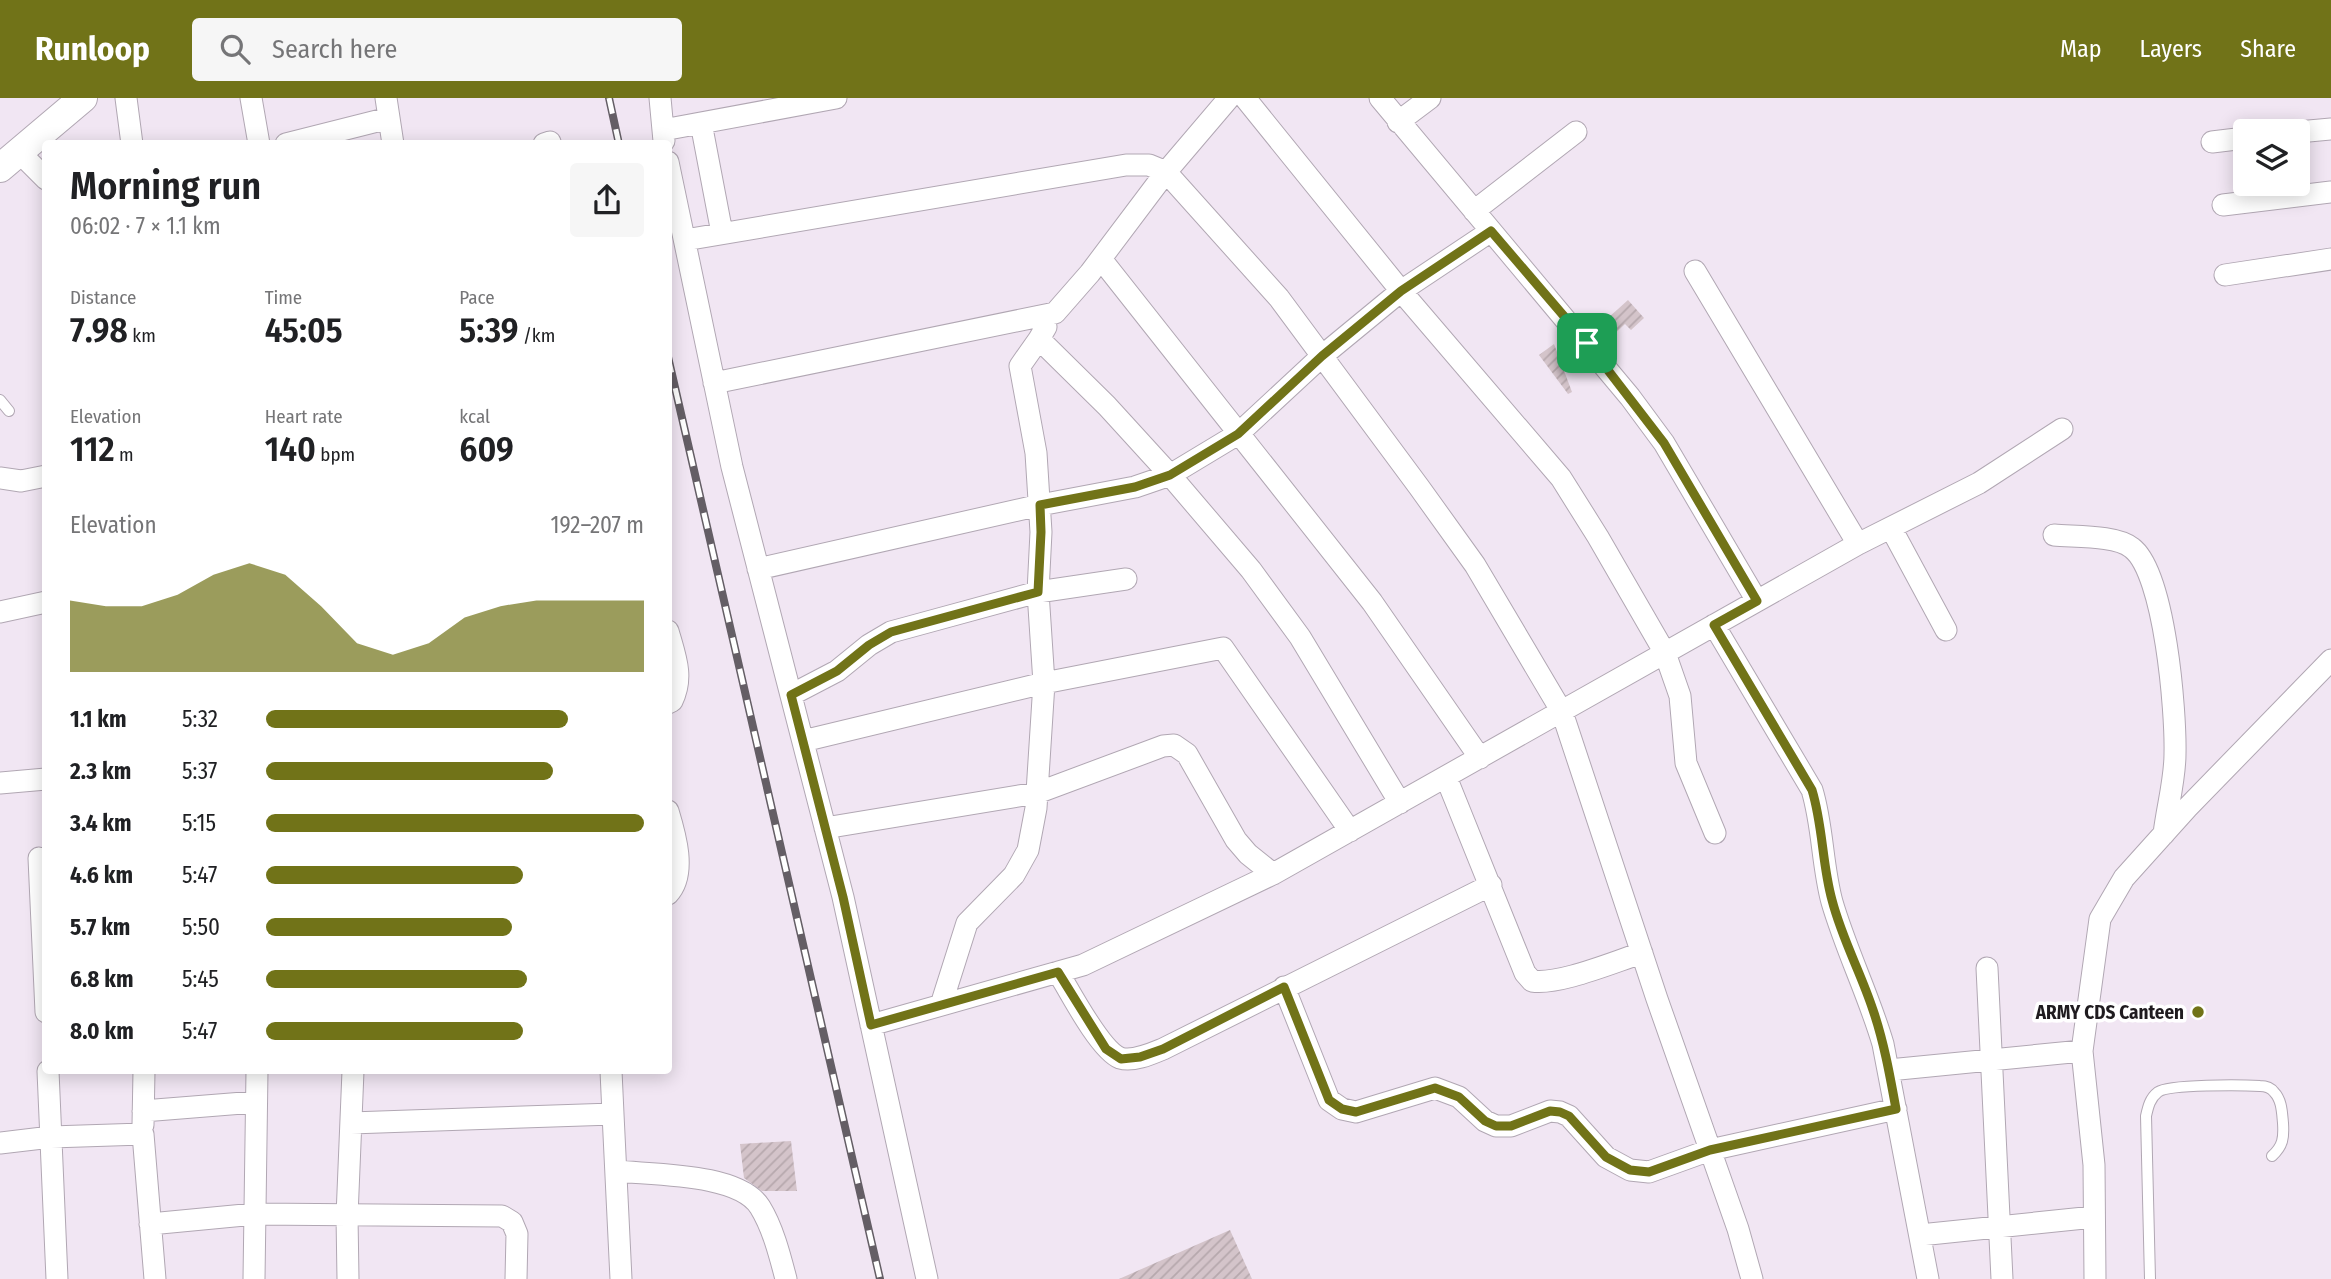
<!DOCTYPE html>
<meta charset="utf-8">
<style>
body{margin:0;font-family:"Fira Sans Condensed",sans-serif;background:#f6f6f6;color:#202124;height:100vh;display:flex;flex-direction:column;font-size:26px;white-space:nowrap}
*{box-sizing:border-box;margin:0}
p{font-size:23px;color:#757577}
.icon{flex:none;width:38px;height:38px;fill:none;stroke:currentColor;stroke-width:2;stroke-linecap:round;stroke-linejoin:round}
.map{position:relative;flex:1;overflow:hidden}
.panel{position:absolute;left:42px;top:42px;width:630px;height:934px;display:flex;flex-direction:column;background:#fff;border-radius:7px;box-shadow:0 4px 18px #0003}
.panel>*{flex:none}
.buttons{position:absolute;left:2233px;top:21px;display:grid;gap:14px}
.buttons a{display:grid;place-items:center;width:77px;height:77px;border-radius:7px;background:#fff;box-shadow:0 4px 18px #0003;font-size:35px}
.pin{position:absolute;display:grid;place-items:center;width:60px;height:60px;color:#fff;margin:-30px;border-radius:14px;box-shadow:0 4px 10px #0006}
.round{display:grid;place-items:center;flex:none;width:74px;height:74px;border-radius:7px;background:#f6f6f6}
.summary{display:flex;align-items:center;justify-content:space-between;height:119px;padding:0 28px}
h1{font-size:38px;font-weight:600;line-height:52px}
.stats{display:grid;grid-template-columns:repeat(3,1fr);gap:10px;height:119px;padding:7px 28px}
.stats div{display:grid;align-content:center}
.stats b{font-size:35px;font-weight:600}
.stats small{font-size:19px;font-weight:400}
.stats p{font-size:19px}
.chart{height:196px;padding:14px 28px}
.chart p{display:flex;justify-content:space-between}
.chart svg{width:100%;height:126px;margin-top:7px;fill:#717318;opacity:.7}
ul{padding:0 28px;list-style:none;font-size:23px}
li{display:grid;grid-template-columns:112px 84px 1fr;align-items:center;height:52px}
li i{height:18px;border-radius:9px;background:#717318}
header{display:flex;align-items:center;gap:42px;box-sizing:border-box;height:98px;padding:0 35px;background:#717318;color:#fff}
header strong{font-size:33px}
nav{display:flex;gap:38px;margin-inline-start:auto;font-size:24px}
.search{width:490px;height:63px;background:#f6f6f6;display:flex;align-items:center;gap:18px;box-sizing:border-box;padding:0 24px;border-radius:7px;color:#757577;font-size:26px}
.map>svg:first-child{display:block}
.building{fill:url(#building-hatch)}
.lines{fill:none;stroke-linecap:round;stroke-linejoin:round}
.lane-casing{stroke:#b1a7b3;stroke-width:12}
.street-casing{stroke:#b1a7b3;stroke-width:23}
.secondary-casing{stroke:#b1a7b3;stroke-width:30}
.lane{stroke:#fff;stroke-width:10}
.street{stroke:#fff;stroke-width:21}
.secondary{stroke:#fff;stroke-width:28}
.rail-casing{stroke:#645e65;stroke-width:8}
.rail{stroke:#fff;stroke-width:5;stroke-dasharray:16;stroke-linecap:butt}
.route-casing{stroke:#fff;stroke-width:14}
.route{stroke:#717318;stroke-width:9}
.poi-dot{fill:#717318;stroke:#fff;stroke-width:2.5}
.labels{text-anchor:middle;stroke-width:7;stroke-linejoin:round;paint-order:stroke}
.poi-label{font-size:19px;font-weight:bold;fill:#1f1b1f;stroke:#fff;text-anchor:end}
</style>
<header>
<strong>Runloop</strong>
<div class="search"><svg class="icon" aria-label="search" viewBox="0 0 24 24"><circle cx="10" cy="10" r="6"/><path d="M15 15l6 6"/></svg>Search here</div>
<nav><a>Map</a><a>Layers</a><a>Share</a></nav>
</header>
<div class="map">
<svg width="2331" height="1181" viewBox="0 0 2331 1181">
<defs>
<pattern id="building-hatch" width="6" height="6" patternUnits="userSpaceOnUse" patternTransform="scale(1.75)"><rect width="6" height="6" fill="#d4c4ca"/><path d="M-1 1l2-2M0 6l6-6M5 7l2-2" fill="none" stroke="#b6a8ad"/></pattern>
</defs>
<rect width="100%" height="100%" fill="#f1e6f3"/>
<path class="building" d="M1628,202L1644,220L1631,232L1625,226L1608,242L1597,230Z
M1554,246L1572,294L1568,296L1539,257Z
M791,1043L797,1093H762L744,1080L740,1046Z
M1230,1132L1252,1181H1119Z"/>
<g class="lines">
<defs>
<path id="lane" d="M0,302L9,313
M2150,1181L2146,1018C2148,1009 2150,1000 2158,994C2169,986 2243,987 2260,988C2265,988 2271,990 2274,994C2282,1002 2282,1015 2283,1025C2284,1040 2283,1048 2272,1058"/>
<path id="street" d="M126,0L132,46
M251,0L259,46
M386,0L393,46
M660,0L664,43
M1245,0L1401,193L1561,380L1598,439L1665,555L1680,598L1686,665L1715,735
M1380,0L1630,299L1664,345L1757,503
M1398,24L1430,0
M701,25L722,135
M663,32L836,0
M2298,34L2331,31
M2212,44L2245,40
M286,46L389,20
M544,46L550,44
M19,54L46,81
M668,64L732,369L843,799L927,1181
M2223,107L2331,94
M1474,113L1576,34
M685,142L1126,67H1149L1166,74L1279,200L1419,389L1475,467L1562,614L1657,901L1738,1131L1752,1181
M1101,161L1372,504L1480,660
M2225,177L2331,161
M1046,229L1039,241L1107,308L1170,377L1251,472L1300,539L1400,705
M714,285L1055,215L1090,175L1166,74L1229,0
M0,380L21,383L46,378
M1891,430L1946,532
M2054,437C2074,439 2117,437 2132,450C2165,475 2176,614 2175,656C2175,682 2167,710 2164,736
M1858,446L1979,385L2062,331
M758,471L1040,407L1135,389L1170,377L1238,336L1322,258L1401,193L1491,133
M0,514L46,504
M1714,527L1812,692C1823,728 1822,767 1832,804C1846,852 1869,898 1883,946L1928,1181
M668,533C675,558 684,579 672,603L668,605
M791,597L837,573L869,547L891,534L1038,494L1126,481
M803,643L1044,585L1223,550L1350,733
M1446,679L1525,875L1532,883C1560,887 1613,864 1642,855
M0,685L46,681
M668,713C675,736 687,776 668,796
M825,730L1037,695L1163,648L1174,647L1187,656L1236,742L1248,756L1273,776
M39,760L46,914
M1987,870L2002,1181
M1058,874C1070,894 1100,952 1120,960C1133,964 1151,956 1163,951L1491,787
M1284,889L1329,1002L1342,1011L1356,1014L1435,990L1459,999L1485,1023L1496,1028H1511L1550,1013L1560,1014L1569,1018L1606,1059L1630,1072L1649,1074L1710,1052L1896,1011
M941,907L967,825L1014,777L1028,752L1036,710L1044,585L1038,494L1041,434L1036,355L1020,268L1039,241
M871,927L1083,867L1273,776L1858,446L1695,173
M1889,972L2082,953
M48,973L57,1181
M611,973L613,1016
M143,1013L256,1004
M351,1025L613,1016L621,1181
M143,1027L144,973
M0,1045L51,1039L143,1036L155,1181
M616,1073C653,1077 739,1075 760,1109C773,1130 780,1158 786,1181
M150,1126L255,1116L502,1118L512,1124L517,1136L516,1181
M1920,1137L2094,1119
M254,1181L257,973
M348,1181L347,1118L353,973
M2095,1181L2094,1067L2082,953L2100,821L2124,780L2187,710L2331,562"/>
<path id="secondary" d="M0,70L83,0"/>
</defs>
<use href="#lane" class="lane-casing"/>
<use href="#street" class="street-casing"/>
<use href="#secondary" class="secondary-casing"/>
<use href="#lane" class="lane"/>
<use href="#street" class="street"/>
<use href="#secondary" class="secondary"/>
<defs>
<path id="rail" d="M609,0L619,46
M668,259L880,1181"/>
</defs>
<use href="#rail" class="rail-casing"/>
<use href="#rail" class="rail"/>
</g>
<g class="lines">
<defs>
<path id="route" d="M1491,133L1587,245L1664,345L1757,503L1714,527L1812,692C1823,728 1822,766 1832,802C1842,841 1861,875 1873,912C1884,944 1890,978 1896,1011L1710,1052L1649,1074L1630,1072L1606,1059L1569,1018L1560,1014L1550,1013L1511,1028H1496L1485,1023L1459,999L1435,990L1356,1014L1342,1011L1329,1002L1284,889L1163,951L1140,959L1121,961L1106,951L1058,874L871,927L843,799L791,597L837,573L869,547L891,534L1038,494L1041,434L1040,407L1135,389L1170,377L1238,336L1322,258L1401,193Z"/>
</defs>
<use href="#route" class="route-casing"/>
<use href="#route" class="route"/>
</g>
<circle class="poi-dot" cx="2198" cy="914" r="7"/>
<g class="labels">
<g class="poi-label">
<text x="2184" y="921">ARMY CDS Canteen</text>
</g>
</g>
</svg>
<div class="buttons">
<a><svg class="icon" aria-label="layers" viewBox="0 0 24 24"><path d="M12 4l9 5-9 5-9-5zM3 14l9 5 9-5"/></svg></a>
</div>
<div class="pin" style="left:1587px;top:245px;background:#1e9e55"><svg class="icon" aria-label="arrive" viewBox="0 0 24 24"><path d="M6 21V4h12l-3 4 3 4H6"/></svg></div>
<section class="panel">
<div class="summary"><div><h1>Morning run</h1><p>06:02 · 7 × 1.1 km</p></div><a class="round"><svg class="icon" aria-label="share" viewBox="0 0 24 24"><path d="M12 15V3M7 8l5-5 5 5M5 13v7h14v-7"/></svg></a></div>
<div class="stats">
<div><p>Distance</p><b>7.98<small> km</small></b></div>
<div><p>Time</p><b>45:05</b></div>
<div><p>Pace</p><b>5:39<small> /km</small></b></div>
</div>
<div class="stats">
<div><p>Elevation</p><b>112<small> m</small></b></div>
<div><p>Heart rate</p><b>140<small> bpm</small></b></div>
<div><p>kcal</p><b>609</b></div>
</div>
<div class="chart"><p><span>Elevation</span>192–207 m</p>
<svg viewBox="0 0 160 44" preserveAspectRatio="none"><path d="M0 44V19L10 21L20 21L30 17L40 10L50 6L60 10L70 21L80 34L90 38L100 34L110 25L120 21L130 19L140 19L150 19L160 19V44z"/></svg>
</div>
<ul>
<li><b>1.1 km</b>5:32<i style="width:80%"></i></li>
<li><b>2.3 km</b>5:37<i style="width:76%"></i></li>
<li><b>3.4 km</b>5:15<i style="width:100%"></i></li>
<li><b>4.6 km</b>5:47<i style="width:68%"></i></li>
<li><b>5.7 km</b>5:50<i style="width:65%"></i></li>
<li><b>6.8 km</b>5:45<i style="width:69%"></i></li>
<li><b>8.0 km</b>5:47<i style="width:68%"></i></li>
</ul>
</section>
</div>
